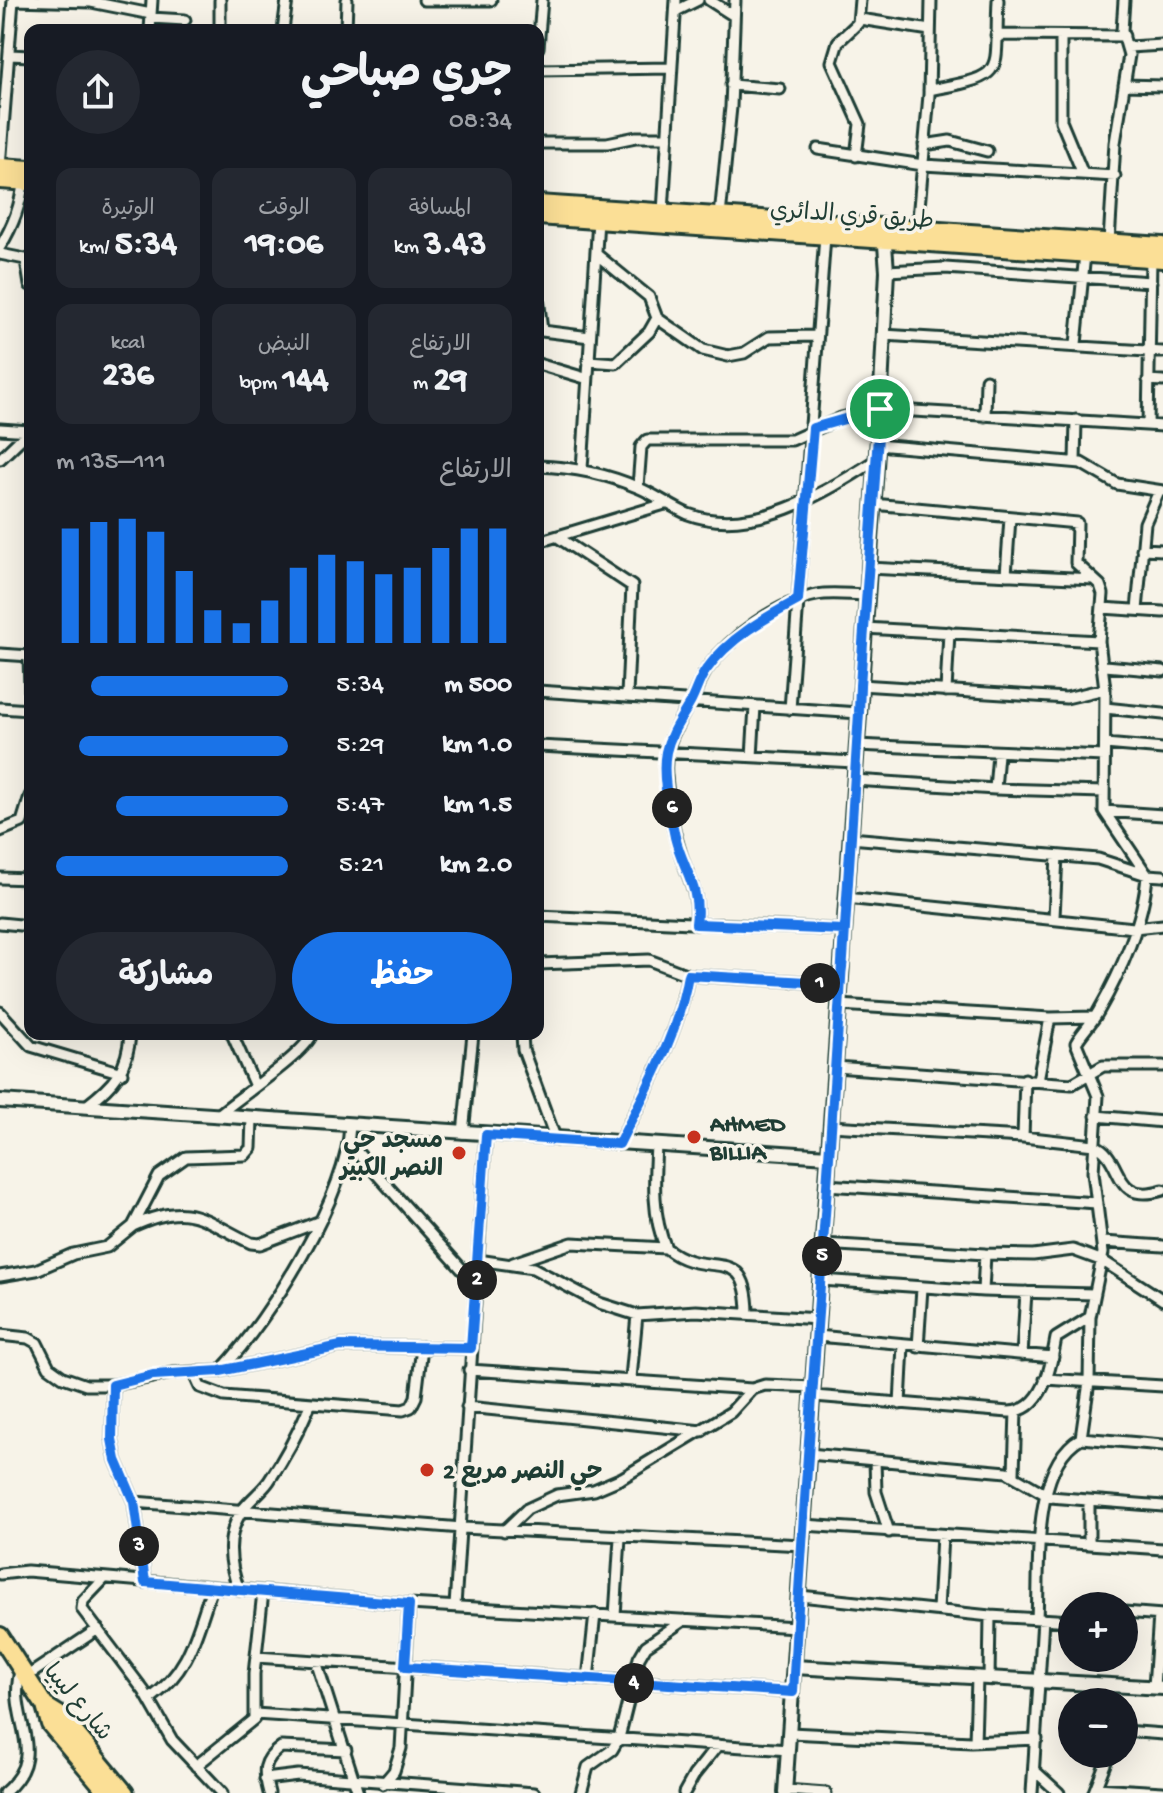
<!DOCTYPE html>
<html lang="ar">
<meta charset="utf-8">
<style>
body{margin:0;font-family:"Gochi Hand","Playpen Sans Arabic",sans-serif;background:#242831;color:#f1f3f6;direction:rtl;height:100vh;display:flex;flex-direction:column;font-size:30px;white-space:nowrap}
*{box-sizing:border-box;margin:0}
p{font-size:26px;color:#9ea1a6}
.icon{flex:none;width:44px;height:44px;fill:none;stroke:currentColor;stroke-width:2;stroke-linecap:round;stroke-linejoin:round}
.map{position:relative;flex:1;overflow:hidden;direction:ltr}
.side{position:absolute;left:24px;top:24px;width:520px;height:1016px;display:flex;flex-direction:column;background:#171b24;border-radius:16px;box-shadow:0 8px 32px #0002;direction:rtl}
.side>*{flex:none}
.buttons{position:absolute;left:1058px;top:1592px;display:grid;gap:16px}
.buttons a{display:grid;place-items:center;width:80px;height:80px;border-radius:50%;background:#171b24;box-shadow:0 8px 32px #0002;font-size:40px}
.pin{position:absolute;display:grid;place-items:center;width:68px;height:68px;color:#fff;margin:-34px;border:4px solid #fff;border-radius:50%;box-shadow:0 2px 8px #0007}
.km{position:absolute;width:40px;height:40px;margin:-20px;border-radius:50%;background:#222;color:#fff;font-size:22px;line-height:40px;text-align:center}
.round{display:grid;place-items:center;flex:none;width:84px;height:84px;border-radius:42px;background:#242831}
.head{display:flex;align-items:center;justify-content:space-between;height:136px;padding:0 32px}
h1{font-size:44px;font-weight:700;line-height:60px}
.figures{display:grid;grid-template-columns:repeat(3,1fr);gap:12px;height:136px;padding:8px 32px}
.figures div{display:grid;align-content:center;border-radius:16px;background:#242831;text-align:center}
.figures b{font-size:34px;font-weight:700}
.figures small{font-size:22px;font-weight:400}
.figures p{font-size:22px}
.chart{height:224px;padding:16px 32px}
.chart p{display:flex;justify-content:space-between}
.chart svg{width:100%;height:144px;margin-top:8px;stroke:#1a73e8;stroke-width:6}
.action{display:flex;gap:16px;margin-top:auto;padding:16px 32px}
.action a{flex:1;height:92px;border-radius:48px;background:#1a73e8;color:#fff;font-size:32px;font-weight:700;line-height:92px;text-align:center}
.action a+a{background:#242831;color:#f1f3f6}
ul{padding:0 32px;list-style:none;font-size:26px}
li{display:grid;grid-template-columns:128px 96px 1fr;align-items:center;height:60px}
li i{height:20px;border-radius:10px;background:#1a73e8}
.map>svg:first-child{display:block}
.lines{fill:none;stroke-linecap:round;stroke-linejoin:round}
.street-casing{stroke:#1f3d34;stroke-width:15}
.secondary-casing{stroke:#1f3d34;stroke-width:18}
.highway-casing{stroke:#1f3d34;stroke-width:22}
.street{stroke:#f7f3e8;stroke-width:9}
.secondary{stroke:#f7f3e8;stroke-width:12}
.highway{stroke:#fbdf96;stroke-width:16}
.route-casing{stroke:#fff;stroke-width:16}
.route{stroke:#1a73e8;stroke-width:10}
.poi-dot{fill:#c8321e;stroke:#f7f3e8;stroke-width:3}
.labels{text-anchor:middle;stroke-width:7;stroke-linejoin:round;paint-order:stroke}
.street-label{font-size:24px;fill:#1f3d34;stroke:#f7f3e8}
.poi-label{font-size:24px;font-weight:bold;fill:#1f3d34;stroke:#f7f3e8;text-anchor:start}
</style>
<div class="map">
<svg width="1163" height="1793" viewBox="0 0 1163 1793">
<rect width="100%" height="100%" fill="#f7f3e8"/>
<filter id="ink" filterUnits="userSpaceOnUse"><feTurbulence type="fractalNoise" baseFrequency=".0125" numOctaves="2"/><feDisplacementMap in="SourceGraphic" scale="16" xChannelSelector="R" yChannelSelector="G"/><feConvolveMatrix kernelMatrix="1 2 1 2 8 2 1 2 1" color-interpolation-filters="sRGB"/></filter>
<g filter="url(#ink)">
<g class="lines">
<defs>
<path id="street" d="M13,0L91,2L151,14
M424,0H491
M709,0L734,16
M676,11L698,0
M151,18L185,20
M860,19L930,30
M150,30L152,0
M220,30V0
M283,30L287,0
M346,30L347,0
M996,35L1124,36
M1061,36V121L1083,174
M1128,47L1163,45
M538,48L542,0
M10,55L30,56
M538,70L671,68
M731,85L780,89
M1124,85L1163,86
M929,90C1010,75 994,75 998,0
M538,143H607L636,137H666
M924,145L950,141L987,151
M818,149L923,165L1115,176
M856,156L860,124L832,62L838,42L858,23L860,0
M0,167L13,0
M663,212L676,0
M720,216L731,107L735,0
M917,230L929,95L931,0
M1109,242L1115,143L1129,55L1122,31L1124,0
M0,247C13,226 21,206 23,182
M0,254L30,260
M26,260L30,285
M887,271L945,268L1151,282
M538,297L542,331L590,337
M657,318L703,350L728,356L744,353L769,337L816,336
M883,335L1163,352
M1076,344L1085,254
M588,361L616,363L649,332L657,318L649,297L596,254
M538,364L585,378
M1148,380L1163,381
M985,416L986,380
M1148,425L1151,258
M0,429L30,431
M877,445L1081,463L1117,484L1163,491
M0,459L30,430
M1075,462L1076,420
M538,466C573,467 607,474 639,488C656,495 671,507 688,514C752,538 825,493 876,460
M582,469L598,220
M638,487L641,447L647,440H792L841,418L880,409L1163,426
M873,504L1077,523L1076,563L1100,585L1103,594L1099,641L1105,689L1104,811L1147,875C1144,920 1121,972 1098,1012C1092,1023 1082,1032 1076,1043L1098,1096L1093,1172L1103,1253L1090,1317L1089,1382L1081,1438C1031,1466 1040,1568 1037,1618
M559,538L632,586L627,695
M538,542L668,503
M1142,549L1163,550
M868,568L1093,579
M1006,575L1010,518
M1102,608L1163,612
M1137,610L1145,523L1159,491
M864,628L1099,641
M0,654L30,656
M29,656L30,691
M1105,666L1163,671
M860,685L1066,698L1105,689
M538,691L859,713
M946,691L949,632
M0,708L30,710
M1105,708L1163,714
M790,709L825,236
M1105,744L1163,749
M856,745L1104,756
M538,746L855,762
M752,757L755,706
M854,780L995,789L998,754
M995,789L1104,792
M1104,811L1163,815
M0,831L22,822L30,796
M850,838L1098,859L1147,875L1163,876
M0,878L30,879
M846,898L1134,928L1163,925
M538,916L844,930
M1054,917L1057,856
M0,923L30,926
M696,924C700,891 687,878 679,848C672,826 668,799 666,776C663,746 676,727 690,702C696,692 700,679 707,669C731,636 776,603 817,595C832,592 851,595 866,595
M538,964L649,960L688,975L840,984
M839,1005L1050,1018L1095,1017
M0,1012L31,1046L122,1073
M232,1034L254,1084
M522,1034L523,1050L556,1140
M835,1067L1072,1084L1103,1066H1163
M1038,1080L1050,1018
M86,1106C114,1085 128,1069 130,1034
M217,1116C239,1097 305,1054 312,1034
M1096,1116L1163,1122
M830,1126L1023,1137L1025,1079
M463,1133L473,1034
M1023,1137L1094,1145C1125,1157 1110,1206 1163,1190
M349,1143L476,1285
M619,1144C646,1089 678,1036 688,975
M656,1146C654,1179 652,1217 666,1248C707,1282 747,1240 748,1313
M826,1185L1097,1203
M133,1226C190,1200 201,1219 251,1243L260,1244L318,1222
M1103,1242L1163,1246
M823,1244L985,1254L1033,1255L1073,1250L1103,1261L1163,1300
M478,1260L533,1268L599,1303L637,1315L696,1311L818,1319
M513,1263L572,1243L666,1248
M0,1276L36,1270L73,1254L107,1247L133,1226L159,1176L186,1157L245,1155L251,1148L252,1118
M821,1280L983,1291L985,1254
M983,1291L1094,1294
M0,1335L28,1338L37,1343L49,1367L63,1377L86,1385H113L173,1373L220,1371L341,1346L471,1348
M817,1336L1053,1357
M918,1347L922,1288
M1022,1355L1026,1292
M222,1369C270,1318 347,1196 350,1125
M469,1370L752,1389L765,1385L814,1387
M194,1374L200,1387L224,1396L403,1410L411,1407L416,1397L422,1347
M631,1378L637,1315
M1045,1379L1163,1386
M113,1385L112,1439L116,1460L134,1502L145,1582
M814,1396L1009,1412C1044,1411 1051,1366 1056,1338L1090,1317
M900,1404L903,1345
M467,1407L702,1431
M1081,1438L1163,1445
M809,1454L1007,1472L1050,1497L1163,1506
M875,1461L876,1492L889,1532
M1014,1473L1016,1411
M134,1502L462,1528L803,1545
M804,1525L1163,1549
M504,1531L527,1509L557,1495L594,1490L622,1478L731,1412L752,1389
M1089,1544V1501
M0,1574L27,1571L409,1604L797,1627
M104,1579L83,1601L82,1609L144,1691L172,1740L222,1793
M239,1590C229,1564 225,1533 244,1508C252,1498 262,1491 269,1481C286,1456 299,1431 310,1405
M800,1596L990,1616L989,1679
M455,1606L486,1135
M938,1610L942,1535
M1124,1612L1163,1615
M615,1616L620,1538
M990,1616L1072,1621
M256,1657L793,1692
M316,1661L358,1793
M26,1677L98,1629
M588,1679L595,1614
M1154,1687L1159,1615
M150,1699C191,1669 196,1633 212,1588
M255,1714L789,1750
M1124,1731L1163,1734
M790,1733L971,1742L1037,1739
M975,1742L977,1678
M196,1766L254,1719V1674L263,1592
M1036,1772L1059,1793
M265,1779L298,1775L534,1793
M383,1784L394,1771L401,1748L409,1604
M1096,1788L1163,1792
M785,1790L826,1793
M1094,1792L1109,1754
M4,1793C52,1751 5,1720 21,1668
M269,1793C263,1771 262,1761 281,1747L346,1750
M581,1793L588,1767L612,1750L619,1738L639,1658L646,1646L684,1620
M684,1793L694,1775L718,1745
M1032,1793L1043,1619"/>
<path id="secondary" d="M0,1101L828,1156
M794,1667L1163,1688
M785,1793L880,409L887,271L884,232"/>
<path id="highway" d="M0,167L30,169
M0,180L30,182
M538,204L1163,246
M538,216L1163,259
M0,1636L45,1706L61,1716L125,1793
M45,1706L50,1724L108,1793"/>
</defs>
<use href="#street" class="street-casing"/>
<use href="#secondary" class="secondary-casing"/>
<use href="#highway" class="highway-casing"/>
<use href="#street" class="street"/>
<use href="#secondary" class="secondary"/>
<use href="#highway" class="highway"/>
</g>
</g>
<g class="lines" filter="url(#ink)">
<defs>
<path id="route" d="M880,409L860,685L859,713L843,959L840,984L688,975C678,1036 646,1089 619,1144L486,1135L471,1348L341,1346L220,1371L153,1375L113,1385L112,1439L116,1460L134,1502L145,1582L409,1604L405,1667L793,1692C807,1438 829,1184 844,930L696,924C701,887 683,870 675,837C670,812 661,776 666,752C670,733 681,719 690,703C696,692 699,679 706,670C729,638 765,618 798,600L813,428L880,409"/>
</defs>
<use href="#route" class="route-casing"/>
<use href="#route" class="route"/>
</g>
<g class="poi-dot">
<circle cx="694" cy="1137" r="8"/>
<circle cx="459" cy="1153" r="8"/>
<circle cx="427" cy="1470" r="8"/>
</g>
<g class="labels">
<g class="street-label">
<text transform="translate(852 214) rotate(4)" y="8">طريق قري الدائري</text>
<text transform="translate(79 1701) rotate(50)" y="8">شارع ليبيا</text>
</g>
<g class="poi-label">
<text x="710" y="1131">AHMED<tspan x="710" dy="28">BILLIA</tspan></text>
<text x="443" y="1147" text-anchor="end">مسجد حي<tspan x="443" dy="28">النصر الكبير</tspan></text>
<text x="443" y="1478">حي النصر مربع 2</text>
</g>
</g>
</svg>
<div class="buttons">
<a>+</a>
<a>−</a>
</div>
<div class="pin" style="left:880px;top:409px;background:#1e9e55"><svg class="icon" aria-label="arrive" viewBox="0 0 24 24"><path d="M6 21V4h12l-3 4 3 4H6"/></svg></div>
<b class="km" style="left:820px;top:983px">1</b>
<b class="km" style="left:477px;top:1280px">2</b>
<b class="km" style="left:139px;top:1546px">3</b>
<b class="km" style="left:634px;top:1683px">4</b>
<b class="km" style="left:822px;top:1256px">5</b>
<b class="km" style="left:672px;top:808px">6</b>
<section class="side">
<div class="head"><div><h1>جري صباحي</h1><p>08:34</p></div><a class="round"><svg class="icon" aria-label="share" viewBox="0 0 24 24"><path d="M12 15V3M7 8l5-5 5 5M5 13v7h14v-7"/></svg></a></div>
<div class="figures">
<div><p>المسافة</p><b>3.43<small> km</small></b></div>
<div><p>الوقت</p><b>19:06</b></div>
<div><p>الوتيرة</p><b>5:34<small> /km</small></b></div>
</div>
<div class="figures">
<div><p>الارتفاع</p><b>29<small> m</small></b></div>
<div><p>النبض</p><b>144<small> bpm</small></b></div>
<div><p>kcal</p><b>236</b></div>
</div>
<div class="chart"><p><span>الارتفاع</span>111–135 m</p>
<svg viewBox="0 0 160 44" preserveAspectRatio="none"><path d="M5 44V9M15 44V7M25 44V6M35 44V10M45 44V22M55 44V34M65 44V38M75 44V31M85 44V21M95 44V17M105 44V19M115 44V23M125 44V21M135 44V15M145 44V9M155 44V9"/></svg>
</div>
<ul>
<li><b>500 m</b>5:34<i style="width:85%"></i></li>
<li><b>1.0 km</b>5:29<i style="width:90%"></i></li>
<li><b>1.5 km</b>5:47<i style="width:74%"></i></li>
<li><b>2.0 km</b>5:21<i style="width:100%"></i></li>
</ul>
<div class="action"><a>حفظ</a><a>مشاركة</a></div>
</section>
</div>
